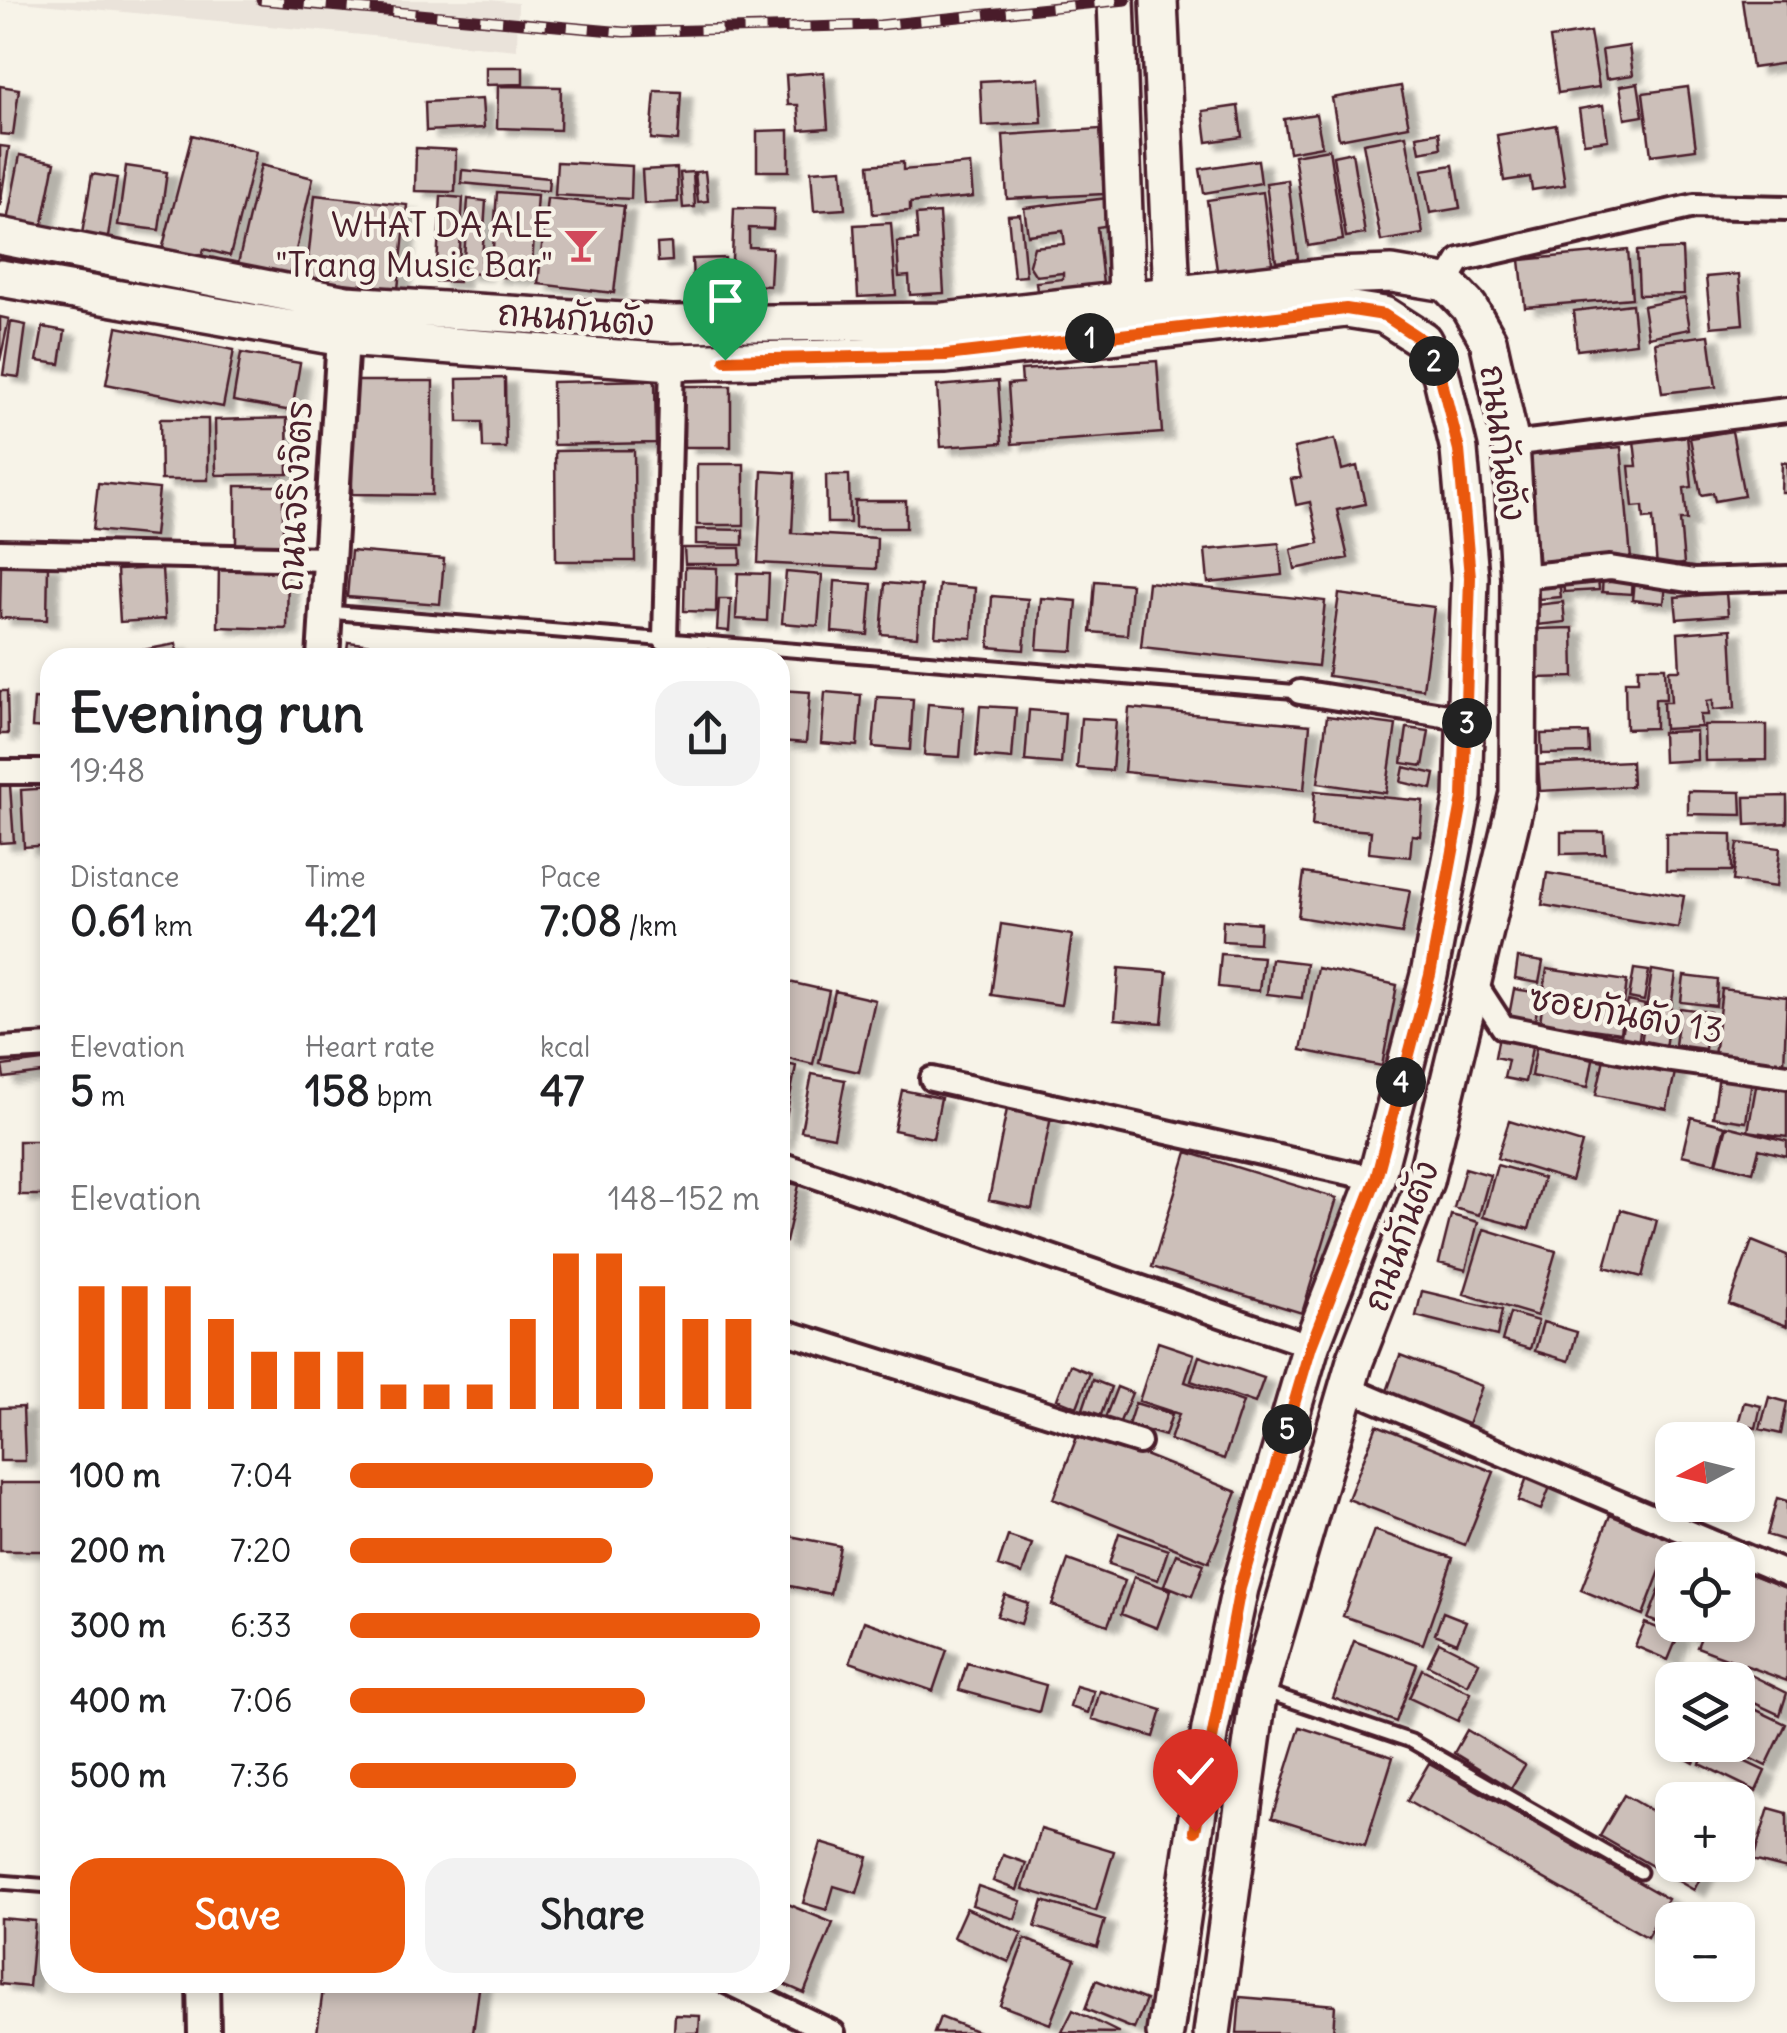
<!DOCTYPE html>
<meta charset="utf-8">
<style>
body{margin:0;font-family:Delius,"Playpen Sans Thai",sans-serif;background:#f2f2f2;color:#202124;height:100vh;display:flex;flex-direction:column;font-size:38px;white-space:nowrap}
*{box-sizing:border-box;margin:0}
p{font-size:32px;color:#757577}
.icon{flex:none;width:55px;height:55px;fill:none;stroke:currentColor;stroke-width:2;stroke-linecap:round;stroke-linejoin:round}
.map{position:relative;flex:1;overflow:hidden}
.details{position:absolute;left:40px;top:648px;width:750px;height:1345px;display:flex;flex-direction:column;background:#fff;border-radius:30px;box-shadow:0 5px 15px #0003}
.details>*{flex:none}
.needle{width:65px;rotate:263deg}
.buttons{position:absolute;left:1655px;top:1422px;display:grid;gap:20px}
.buttons a{display:grid;place-items:center;width:100px;height:100px;border-radius:20px;background:#fff;box-shadow:0 5px 15px #0003;font-size:50px}
.pin{position:absolute;display:grid;place-items:center;width:85px;height:85px;color:#fff;margin:-102px -42px;border-radius:50% 50% 50% 0;rotate:-45deg;box-shadow:0 0 10px #0007}
.pin .icon{rotate:45deg}
.km{position:absolute;width:50px;height:50px;margin:-25px;border-radius:50%;background:#222;color:#fff;font-size:28px;line-height:50px;text-align:center}
.round{display:grid;place-items:center;flex:none;width:105px;height:105px;border-radius:30px;background:#f2f2f2}
.headline{display:flex;align-items:center;justify-content:space-between;height:170px;padding:0 30px}
h1{font-size:55px;font-weight:700;line-height:75px}
.figures{display:grid;grid-template-columns:repeat(3,1fr);gap:15px;height:170px;padding:10px 30px}
.figures div{display:grid;align-content:center}
.figures b{font-size:42px;font-weight:700}
.figures small{font-size:28px;font-weight:400}
.figures p{font-size:28px}
.chart{height:280px;padding:20px 30px}
.chart p{display:flex;justify-content:space-between}
.chart svg{width:100%;height:180px;margin-top:10px;stroke:#ea580c;stroke-width:6}
.primary-button{display:flex;gap:20px;margin-top:auto;padding:20px 30px}
.primary-button a{flex:1;height:115px;border-radius:30px;background:#ea580c;color:#fff;font-size:40px;font-weight:700;line-height:115px;text-align:center}
.primary-button a+a{background:#f2f2f2;color:#202124}
ul{padding:0 30px;list-style:none;font-size:32px}
li{display:grid;grid-template-columns:160px 120px 1fr;align-items:center;height:75px}
li i{height:25px;border-radius:12px;background:#ea580c}
.map>svg:first-child{display:block}
.built{fill:#eae3da}
.building{fill:#ccbfb9;stroke:#4a1f2b;stroke-width:2.5;filter:url(#shadow)}
.lines{fill:none;stroke-linecap:round;stroke-linejoin:round}
.lane-casing{stroke:#4a1f2b;stroke-width:19}
.street-casing{stroke:#4a1f2b;stroke-width:30}
.secondary-casing{stroke:#4a1f2b;stroke-width:38}
.primary-casing{stroke:#4a1f2b;stroke-width:42}
.lane{stroke:#f7f3e8;stroke-width:11}
.street{stroke:#f7f3e8;stroke-width:22}
.secondary{stroke:#f7f3e8;stroke-width:30}
.primary{stroke:#f7f3e8;stroke-width:35}
.rail-casing{stroke:#4a1f2b;stroke-width:11}
.rail{stroke:#f7f3e8;stroke-width:8;stroke-dasharray:22;stroke-linecap:butt}
.route-casing{stroke:#fff;stroke-width:20}
.route{stroke:#ea580c;stroke-width:12}
.labels{text-anchor:middle;stroke-width:9;stroke-linejoin:round;paint-order:stroke}
.poi-label{font-size:35px;fill:#4a1f2b;stroke:#f7f3e8;text-anchor:end}
.street-label{font-size:35px;fill:#4a1f2b;stroke:#f7f3e8}
</style>
<div class="map">
<svg width="1787" height="2033" viewBox="0 0 1787 2033">
<defs>
<filter id="shadow"><feDropShadow dx="11" dy="6" stdDeviation="2.5" flood-color="#0004"/></filter>
</defs>
<rect width="100%" height="100%" fill="#f7f3e8"/>
<filter id="ink" filterUnits="userSpaceOnUse"><feTurbulence type="fractalNoise" baseFrequency=".01" numOctaves="2"/><feDisplacementMap in="SourceGraphic" scale="20" xChannelSelector="R" yChannelSelector="G"/><feConvolveMatrix kernelMatrix="1 2 1 2 8 2 1 2 1" color-interpolation-filters="sRGB"/></filter>
<g filter="url(#ink)">
<path class="built" d="M0,0H490L518,3L517,50Z"/>
<path class="building" d="M1742,0H1787V63L1752,68Z
M1590,32L1599,87L1558,93L1550,38Z
M1629,46L1633,75L1606,79L1602,50Z
M486,67H523V84L486,85Z
M824,72L828,128L800,130L798,105H788L786,75Z
M1039,78L1042,123L982,126L980,81Z
M1638,83L1643,116L1625,119L1620,86Z
M0,86L19,89L13,135L0,134Z
M498,86L561,87L560,130L497,128Z
M1401,86L1409,126L1339,139L1332,98Z
M1688,87L1696,149L1651,155L1643,93Z
M655,91L681,92L678,141L651,139Z
M482,99L484,128L426,131L425,102Z
M1603,105L1608,140L1584,143L1579,109Z
M1238,106L1242,137L1207,142L1203,111Z
M1316,114L1322,146L1289,152L1284,119Z
M1556,125L1565,185L1532,190L1530,177L1504,181L1497,135Z
M1100,129L1104,194L1007,199L1003,135Z
M789,130V171H757V131Z
M1439,132L1441,148L1420,152L1417,136Z
M192,135L256,152L230,256L204,249L200,261L162,250Z
M1406,135L1423,234L1381,241L1363,143Z
M0,146L9,147L0,206Z
M416,148L456,150L455,192L415,191Z
M1329,149L1343,240L1308,246L1294,155Z
M1352,152L1365,234L1346,237L1333,156Z
M20,155L55,162L42,228L7,221Z
M1258,160L1261,183L1204,193L1200,169Z
M557,162L632,166L631,199L555,195Z
M903,162V170L970,164L973,197L910,203V211L873,214L869,165Z
M261,165L313,178L289,280L237,268Z
M1453,165L1460,208L1430,213L1422,170Z
M126,166L167,172L159,230L118,225Z
M677,168L678,202L644,204L642,170Z
M842,169L845,209L814,211L811,171Z
M462,170L549,178L548,191L461,183Z
M705,171L708,201L698,202L695,172Z
M693,172L695,207L683,208L680,173Z
M92,174L117,178L107,244L81,240Z
M1288,180L1298,259L1276,262L1266,183Z
M497,192L537,195L531,279L491,276Z
M1263,192L1273,270L1218,277L1207,200Z
M315,195L407,205L398,289L306,279Z
M441,196L463,198L458,282L436,281Z
M547,198L624,206L614,293L538,284Z
M1108,198L1111,225L1097,227L1104,294L1038,301L1036,282L1063,279V273L1036,276L1029,265L1034,247L1065,244L1063,231L1028,235L1024,208Z
M468,199L486,201L481,274L463,273Z
M734,208L774,209L773,229L749,228V247L772,248L770,286L731,284Z
M939,213L944,293L910,295L909,276L899,277L897,242L918,240L916,215Z
M1020,214L1026,276L1014,277L1008,215Z
M891,223L896,295L858,297L854,225Z
M671,243L672,261L658,262L657,244Z
M1682,249L1684,294L1639,295L1637,251Z
M1628,250L1632,298L1525,307L1520,260Z
M725,258L726,283L693,284L692,259Z
M1739,274L1743,324L1711,327L1706,277Z
M1685,298L1690,329L1648,337L1643,306Z
M1632,304L1636,343L1577,350L1573,311Z
M0,317L9,319L0,361Z
M11,322L26,325L19,377L3,375Z
M43,327L65,331L60,364L37,361Z
M117,327L234,350L223,407L106,384Z
M1709,335L1716,387L1662,393L1655,342Z
M241,353L300,363L292,411L233,401Z
M1157,361L1162,433L1012,444L1008,384L1022,383L1021,370Z
M505,378L506,448H483L482,422H458L457,379Z
M655,380L656,443L553,445L552,382Z
M352,381H433L432,495L352,494Z
M998,381L1002,443L941,447L937,386Z
M684,386H731V447H684Z
M287,418L288,474L216,475L215,420Z
M160,419H208V480H161Z
M1732,431L1744,496L1715,501L1713,493L1701,495L1690,438Z
M1687,436L1692,487L1684,488L1687,520H1680L1684,564L1657,567L1653,518L1644,519L1643,506L1633,507L1629,466H1637L1634,441Z
M1335,439L1342,470L1357,466L1365,504L1337,510L1348,558L1295,569L1291,549L1319,543L1310,502L1296,505L1291,479L1301,477L1294,448Z
M1621,447L1631,559L1539,567L1530,474L1522,456Z
M634,450L635,561H556L555,451Z
M1782,462L1787,463V492H1781Z
M697,464H744V525H697Z
M762,471L795,473L792,533L877,538L876,569L758,563Z
M826,475H849L850,523H827Z
M98,483L159,489L154,536L93,530Z
M236,486H283V547H236Z
M855,501H906V528H855Z
M696,529L743,530V545L696,544Z
M1279,543L1282,575L1208,583L1205,550Z
M684,548H740L741,564H685Z
M351,551L444,559L440,604L347,597Z
M1,563L48,564L47,620L0,618Z
M219,565L288,567L287,629L218,627Z
M685,567L717,568L716,612L684,611Z
M162,568L165,619L120,622L117,570Z
M786,572L822,575L818,626L782,623Z
M738,573L769,574L767,621L736,619Z
M1603,574L1632,576L1631,594L1602,592Z
M1598,575L1599,590L1564,592L1563,578Z
M1559,580L1561,597L1539,599L1537,582Z
M1634,580L1666,583L1664,603L1632,600Z
M835,581L872,584L868,635L832,632Z
M1095,581L1131,584L1127,635L1091,632Z
M1148,582L1325,601L1318,666L1141,647Z
M885,583L921,586L917,637L881,634Z
M939,585L975,588L972,638L935,636Z
M1726,593L1728,615L1677,619L1675,597Z
M1339,594L1434,607L1423,689L1328,676Z
M992,596L1028,599L1024,650L989,647Z
M1041,598L1077,601L1073,651L1037,649Z
M719,599H731L729,631L717,630Z
M1563,602L1565,622L1537,625L1535,605Z
M1573,628L1574,677L1537,678L1535,629Z
M1731,629L1735,708L1713,710V700L1707,701L1708,715H1700L1701,727L1664,729L1663,702H1671L1669,670H1680L1678,633Z
M348,642L406,649L405,658H346Z
M176,644L178,658H144L143,650Z
M419,647L493,658H418Z
M130,650L131,658H101V653Z
M1638,667H1665L1666,699H1655V728L1626,729L1625,681H1638Z
M780,690L810,692L806,743L780,741Z
M0,691H7L8,734H0Z
M825,692L861,695L857,746L821,743Z
M877,697L913,699L910,750L873,747Z
M34,699L50,700V728L32,727Z
M928,704L964,707L960,757L924,755Z
M980,706L1016,708L1012,759L976,756Z
M1129,708L1310,725L1304,790L1124,772Z
M1029,710L1065,713L1061,764L1025,761Z
M1327,716L1396,725L1386,793L1318,783Z
M1081,718L1116,720L1112,771L1077,768Z
M1704,725H1767V760L1705,761Z
M1407,728L1429,731L1423,766L1402,763Z
M1696,731L1697,760L1663,762L1662,732Z
M1588,733L1589,753L1542,754L1541,734Z
M1631,761L1632,786L1540,791L1538,765Z
M1404,767L1435,774L1432,789L1401,782Z
M10,785L14,842L0,843V786Z
M50,788V845L24,847L21,790Z
M1315,791L1423,801L1420,836L1412,835L1410,857L1369,853L1371,831L1312,826Z
M1688,791L1741,792L1742,815L1688,814Z
M1787,796V823L1746,825L1745,797Z
M1561,832H1604L1605,853L1561,854Z
M1666,833L1732,834V871H1666Z
M1738,843L1780,848L1776,887L1733,881Z
M1304,873L1410,890L1402,934L1298,917Z
M1547,873L1684,896L1678,928L1542,905Z
M1223,920L1260,923L1259,943L1222,941Z
M1001,924L1072,935L1061,1005L991,995Z
M1221,954L1263,957L1259,991L1218,987Z
M1518,958L1543,962L1539,983L1515,979Z
M1271,959L1306,963L1302,998L1267,994Z
M1119,968L1167,972L1162,1023L1115,1019Z
M1317,968L1397,985L1382,1066L1301,1050Z
M1547,969L1627,981L1620,1033L1540,1022Z
M1634,969L1649,971L1644,1001L1629,998Z
M1652,970L1676,974L1665,1048L1641,1044Z
M1684,976L1718,980L1716,1006L1681,1002Z
M789,982L829,991L813,1064L780,1056V1024Z
M1514,989L1540,993L1534,1026L1508,1021Z
M1722,989L1787,997L1784,1065L1714,1056Z
M835,991L875,1000L859,1072L819,1063Z
M1628,1001L1645,1005L1638,1043L1620,1040Z
M1680,1008L1710,1012L1705,1049L1675,1045Z
M1499,1036L1533,1043L1525,1082L1504,1078L1508,1060L1495,1057Z
M1537,1043L1594,1054L1588,1087L1531,1076Z
M1605,1054L1676,1068L1667,1109L1596,1095Z
M50,1060V1072L4,1078L2,1066Z
M780,1063L796,1066L781,1142L780,1141Z
M812,1074L845,1080L834,1137L801,1131Z
M1719,1075L1752,1079L1746,1122L1713,1117Z
M1757,1081L1787,1086V1137L1748,1131Z
M902,1090L941,1098L933,1138L894,1130Z
M1007,1109L1051,1117L1032,1209L989,1200Z
M1691,1117L1725,1126L1716,1163L1682,1155Z
M1509,1121L1582,1143L1571,1181L1497,1158Z
M1727,1126L1787,1141V1156L1759,1149L1753,1172L1717,1163Z
M19,1141H50V1195H19Z
M1187,1152L1337,1198L1302,1313L1152,1267Z
M1497,1165L1543,1178L1529,1229L1483,1217Z
M1465,1168L1490,1175L1479,1215L1454,1208Z
M780,1181L799,1185L786,1242L780,1241Z
M1621,1210L1657,1220L1642,1277L1605,1267Z
M1451,1215L1478,1222L1466,1270L1439,1263Z
M1484,1229L1556,1251L1537,1316L1464,1294Z
M1752,1241L1787,1255V1326L1729,1304Z
M1422,1291L1502,1310L1497,1336L1416,1316Z
M1510,1313L1538,1321L1530,1349L1502,1341Z
M1543,1322L1577,1332L1569,1361L1535,1351Z
M1158,1342L1194,1354L1185,1382L1243,1402L1224,1459L1170,1440L1179,1414L1139,1401Z
M1400,1355L1482,1386L1468,1425L1386,1394Z
M1199,1356L1264,1378L1255,1403L1191,1381Z
M1070,1365L1090,1373L1077,1407L1057,1399Z
M1093,1380L1111,1387L1101,1415L1083,1409Z
M1117,1387L1132,1393L1119,1424L1105,1418Z
M1769,1397L1787,1402L1781,1434L1760,1429Z
M1744,1402L1761,1406L1756,1428L1738,1424Z
M1135,1403L1172,1414L1165,1436L1128,1425Z
M23,1407L25,1461H0V1408Z
M1377,1425L1494,1472L1465,1545L1348,1499Z
M1080,1429L1237,1492L1209,1562L1053,1499Z
M1527,1477L1550,1487L1541,1510L1518,1501Z
M0,1483H50V1551H0Z
M1777,1498L1787,1501V1541L1767,1535Z
M1610,1515L1672,1540L1643,1615L1581,1590Z
M1374,1530L1453,1558L1423,1644L1343,1616Z
M1119,1533L1168,1550L1158,1580L1109,1564Z
M780,1534L840,1546L830,1594L780,1584Z
M1008,1536L1032,1544L1022,1574L998,1566Z
M1677,1545L1714,1560H1672V1625H1699L1694,1637L1648,1619Z
M1176,1554L1204,1564L1192,1596L1164,1585Z
M1068,1560L1125,1581L1108,1625L1052,1605Z
M1738,1569L1787,1588V1681L1697,1647L1706,1625H1738Z
M1134,1577L1171,1590L1157,1628L1121,1614Z
M1005,1595L1028,1603L1021,1624L997,1616Z
M1443,1612L1466,1621L1457,1643L1435,1634Z
M864,1621L947,1650L933,1691L850,1662Z
M1645,1623L1678,1636L1668,1660L1635,1646Z
M1354,1641L1417,1664L1396,1722L1333,1698Z
M1439,1642L1479,1662L1468,1685L1428,1665Z
M967,1663L1046,1685L1039,1712L959,1690Z
M1422,1669L1471,1693L1458,1721L1409,1698Z
M1749,1674L1787,1693L1780,1715L1739,1696Z
M1076,1686L1094,1691L1088,1713L1070,1707Z
M1100,1691L1162,1710L1154,1737L1092,1719Z
M1738,1701L1786,1724L1766,1766L1723,1745H1738Z
M1300,1727L1393,1757L1365,1846L1272,1817Z
M1467,1730L1525,1765L1511,1788L1454,1753Z
M1679,1745H1704L1694,1763L1675,1752Z
M1710,1745L1765,1771L1756,1791L1700,1764Z
M1429,1763L1668,1899L1647,1937L1407,1801Z
M1624,1795L1672,1823V1865H1707L1694,1890L1600,1836Z
M1769,1808L1787,1813V1869L1753,1860Z
M1041,1829L1114,1851L1096,1911L1023,1889Z
M821,1843L868,1857L857,1893L834,1886L827,1910L803,1903Z
M1003,1855L1026,1863L1017,1890L993,1881Z
M978,1886L1021,1901L1015,1919L972,1905Z
M1043,1901L1105,1920L1097,1947L1035,1927Z
M787,1904L833,1923L804,1993L779,1982L780,1922Z
M966,1908L1022,1933L1009,1962L953,1937Z
M0,1918L35,1921L29,1987L0,1984Z
M1025,1939L1075,1959L1050,2024L1000,2005Z
M1096,1980L1146,2000L1134,2029L1085,2009Z
M324,1982H480L473,2033H317Z
M1240,1997L1335,2005L1333,2033H1237Z
M1073,2010L1120,2033L1062,2032Z
M675,2015L700,2016L699,2033H674Z
M940,2017L981,2033H934Z"/>
<g class="lines">
<defs>
<path id="lane" d="M328,612L1300,692
M1263,1691L1411,1741L1640,1872
M0,1882L50,1886"/>
<path id="street" d="M1446,283L1460,260L1694,206L1787,208
M1511,444L1787,410
M0,552L328,559
M1519,577L1610,568L1694,581L1787,578
M665,639L672,362
M1300,692L1467,719
M0,772H50
M1475,984L1503,1027L1665,1059L1787,1076
M0,1049L50,1046
M932,1079L1376,1179
M780,1164L1311,1346
M780,1330L1139,1442
M1347,1388L1787,1574
M728,1982L833,2033"/>
<path id="secondary" d="M323,658L343,338
M203,1982L204,2033"/>
<path id="primary" d="M1116,0L1128,322
M1159,0L1173,317
M0,236L346,304L672,324L944,321L1333,276L1392,274L1446,283L1469,307L1488,340L1511,444L1519,577L1518,793L1425,1181L1355,1361L1259,1689L1212,2033
M0,278L343,338L672,362L946,355L1346,309L1384,315L1423,340L1441,374L1459,450L1470,577L1463,797L1429,975L1376,1179L1311,1346L1240,1588L1210,1729L1165,2033"/>
</defs>
<use href="#lane" class="lane-casing"/>
<use href="#street" class="street-casing"/>
<use href="#secondary" class="secondary-casing"/>
<use href="#primary" class="primary-casing"/>
<use href="#lane" class="lane"/>
<use href="#street" class="street"/>
<use href="#secondary" class="secondary"/>
<use href="#primary" class="primary"/>
<defs>
<path id="rail" d="M261,0L624,32L880,25L1126,0"/>
</defs>
<use href="#rail" class="rail-casing"/>
<use href="#rail" class="rail"/>
</g>
</g>
<g class="lines" filter="url(#ink)">
<defs>
<path id="route" d="M725,360L946,355L1346,309L1384,315L1422,340L1440,374L1459,450L1470,577L1463,797L1430,975L1376,1179L1311,1346L1240,1588L1195,1831"/>
</defs>
<use href="#route" class="route-casing"/>
<use href="#route" class="route"/>
</g>
<defs>
<symbol id="bar-bare" viewBox="-9 -9 18 18"><path d="M-6-5H6L.8 .8V4.5H3.5V6h-7V4.5H-.8V.8Z" fill="#d1495b" stroke="#f7f3e8" stroke-width="2.5" paint-order="stroke"/></symbol>
</defs>
<g fill-rule="evenodd">
<use href="#bar-bare" x="556" y="220" width="50" height="50"/>
</g>
<g class="labels">
<g class="poi-label">
<text x="553" y="237">WHAT DA ALE<tspan x="553" dy="40">"Trang Music Bar"</tspan></text>
</g>
<g class="street-label">
<text transform="translate(576 318) rotate(4)" y="12">ถนนกันตัง</text>
<text transform="translate(1503 443) rotate(82)" y="12">ถนนกันตัง</text>
<text transform="translate(295 496) rotate(-87)" y="12">ถนนจริงจิตร</text>
<text transform="translate(1626 1014) rotate(10)" y="12">ซอยกันตัง 13</text>
<text transform="translate(1401 1236) rotate(-70)" y="12">ถนนกันตัง</text>
</g>
</g>
</svg>
<div class="buttons">
<a><svg class="needle" viewBox="-14 -14 28 28"><path d="M0-13l5 13h-10z" fill="#e53935"/><path d="M0 13l5-13h-10z" fill="#757577"/></svg></a>
<a><svg class="icon" aria-label="locate" viewBox="0 0 24 24"><circle cx="12" cy="12" r="6"/><path d="M12 2v4M12 18v4M2 12h4M18 12h4"/></svg></a>
<a><svg class="icon" aria-label="layers" viewBox="0 0 24 24"><path d="M12 4l9 5-9 5-9-5zM3 14l9 5 9-5"/></svg></a>
<a>+</a>
<a>−</a>
</div>
<div class="pin" style="left:725px;top:360px;background:#1e9e55"><svg class="icon" aria-label="arrive" viewBox="0 0 24 24"><path d="M6 21V4h12l-3 4 3 4H6"/></svg></div>
<div class="pin" style="left:1195px;top:1831px;background:#d93025"><svg class="icon" aria-label="check" viewBox="0 0 24 24"><path d="M5 12l5 5 9-10"/></svg></div>
<b class="km" style="left:1090px;top:338px">1</b>
<b class="km" style="left:1434px;top:361px">2</b>
<b class="km" style="left:1467px;top:723px">3</b>
<b class="km" style="left:1401px;top:1082px">4</b>
<b class="km" style="left:1287px;top:1429px">5</b>
<section class="details">
<div class="headline"><div><h1>Evening run</h1><p>19:48</p></div><a class="round"><svg class="icon" aria-label="share" viewBox="0 0 24 24"><path d="M12 15V3M7 8l5-5 5 5M5 13v7h14v-7"/></svg></a></div>
<div class="figures">
<div><p>Distance</p><b>0.61<small> km</small></b></div>
<div><p>Time</p><b>4:21</b></div>
<div><p>Pace</p><b>7:08<small> /km</small></b></div>
</div>
<div class="figures">
<div><p>Elevation</p><b>5<small> m</small></b></div>
<div><p>Heart rate</p><b>158<small> bpm</small></b></div>
<div><p>kcal</p><b>47</b></div>
</div>
<div class="chart"><p><span>Elevation</span>148–152 m</p>
<svg viewBox="0 0 160 44" preserveAspectRatio="none"><path d="M5 44V14M15 44V14M25 44V14M35 44V22M45 44V30M55 44V30M65 44V30M75 44V38M85 44V38M95 44V38M105 44V22M115 44V6M125 44V6M135 44V14M145 44V22M155 44V22"/></svg>
</div>
<ul>
<li><b>100 m</b>7:04<i style="width:74%"></i></li>
<li><b>200 m</b>7:20<i style="width:64%"></i></li>
<li><b>300 m</b>6:33<i style="width:100%"></i></li>
<li><b>400 m</b>7:06<i style="width:72%"></i></li>
<li><b>500 m</b>7:36<i style="width:55%"></i></li>
</ul>
<div class="primary-button"><a>Save</a><a>Share</a></div>
</section>
</div>
